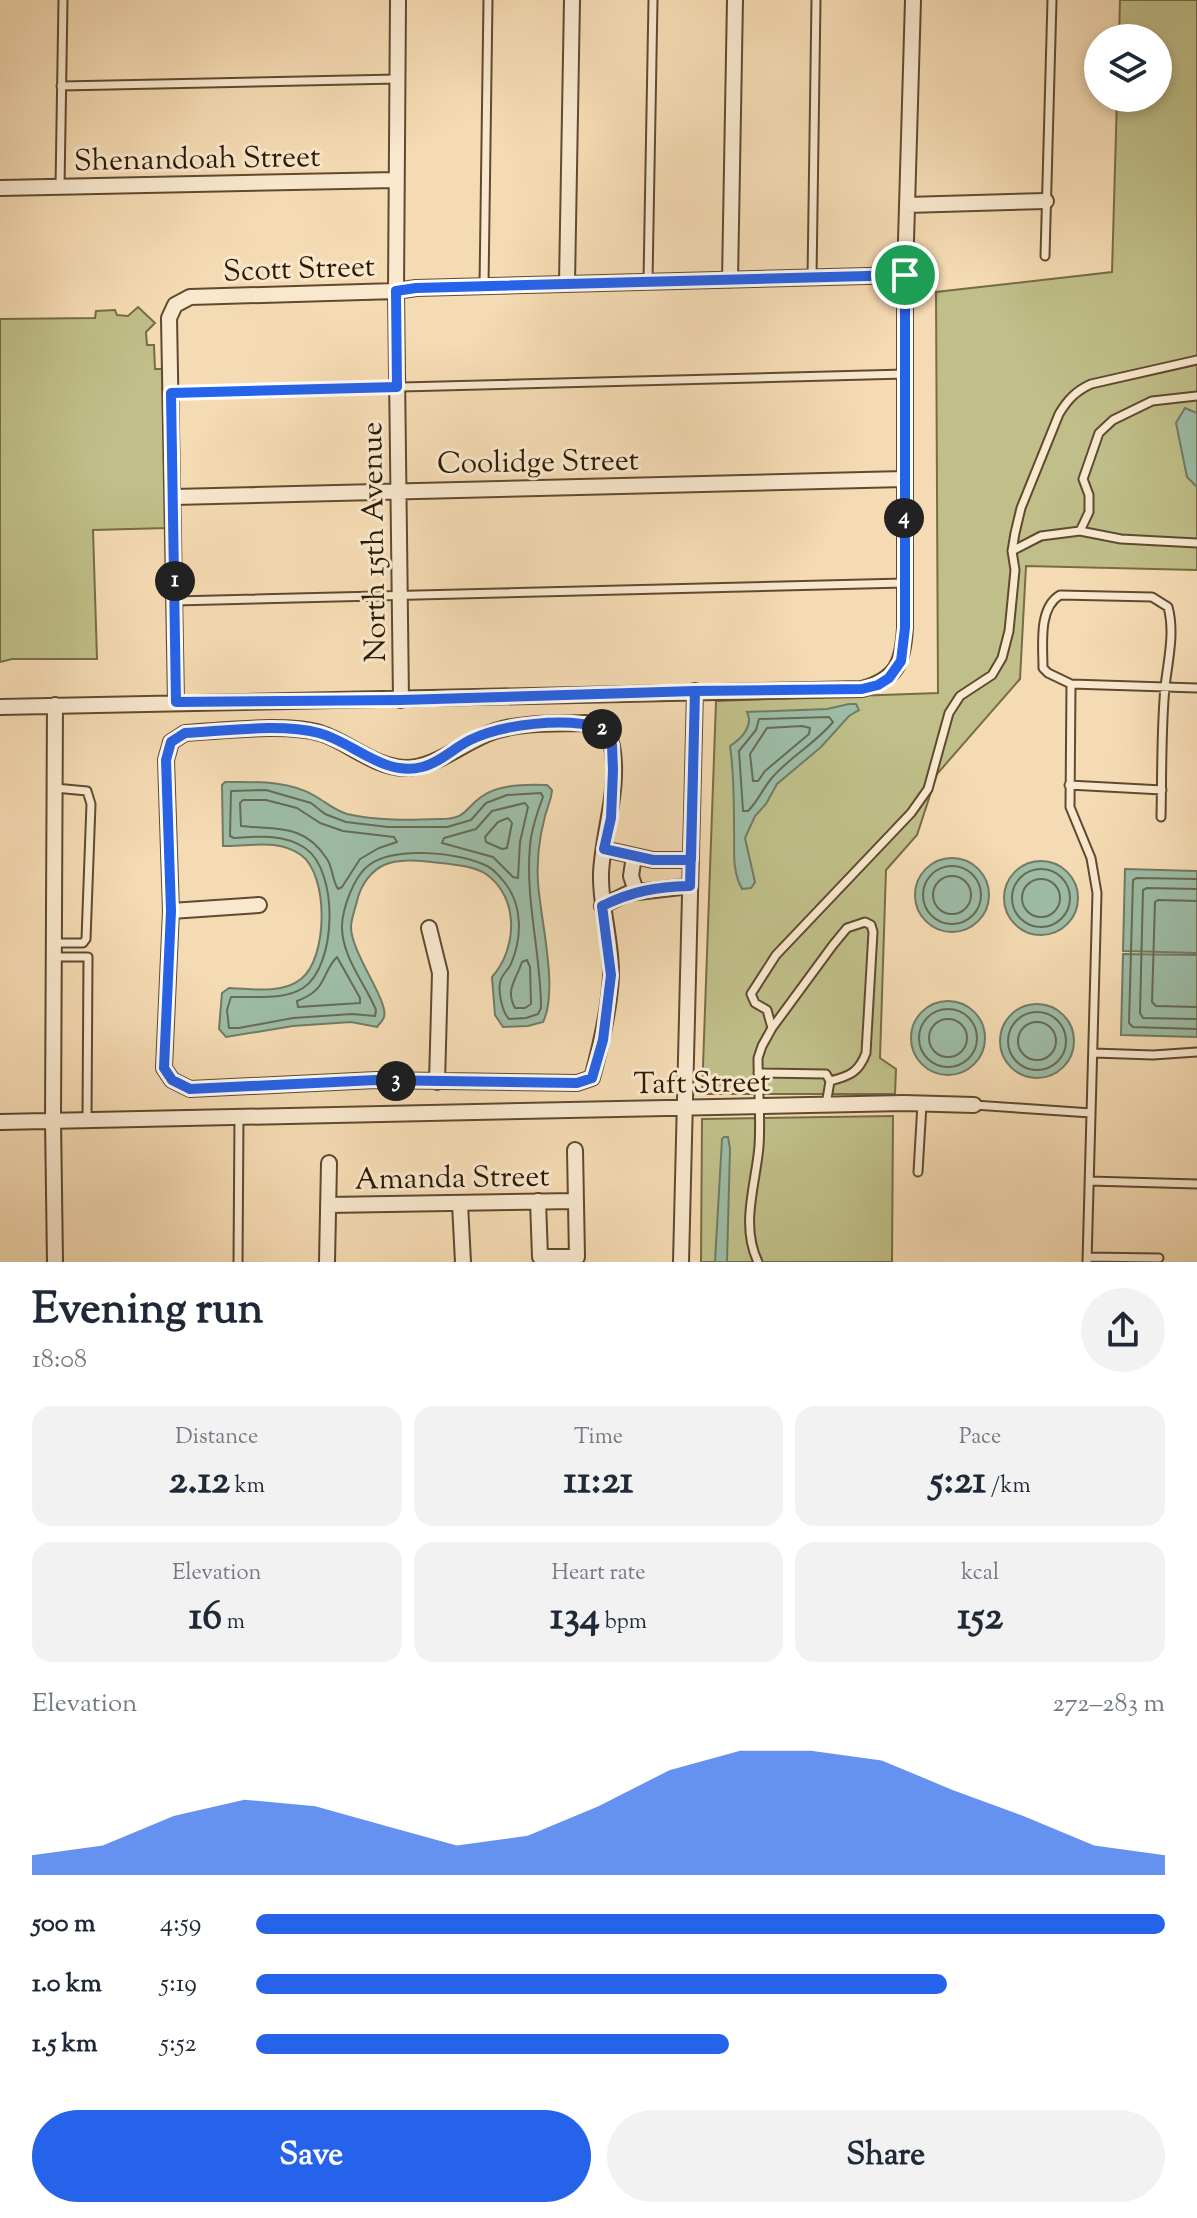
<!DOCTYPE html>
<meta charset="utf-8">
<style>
body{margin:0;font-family:"Sorts Mill Goudy",serif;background:#f2f2f3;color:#1f2937;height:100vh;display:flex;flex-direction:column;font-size:30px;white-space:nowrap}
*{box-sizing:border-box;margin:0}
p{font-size:26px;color:#747a83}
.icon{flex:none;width:44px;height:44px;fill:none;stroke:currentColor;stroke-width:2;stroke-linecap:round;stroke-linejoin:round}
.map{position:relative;height:1262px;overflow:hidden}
.panel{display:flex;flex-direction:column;background:#fff;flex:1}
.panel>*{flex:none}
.tools{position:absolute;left:1084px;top:24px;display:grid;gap:16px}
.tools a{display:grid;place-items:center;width:88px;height:88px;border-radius:50%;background:#fff;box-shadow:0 4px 12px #0003;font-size:40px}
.pin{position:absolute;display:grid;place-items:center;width:68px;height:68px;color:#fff;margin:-34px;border:4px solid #fff;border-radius:50%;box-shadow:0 2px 8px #0007}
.km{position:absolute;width:40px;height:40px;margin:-20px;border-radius:50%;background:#222;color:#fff;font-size:22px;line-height:40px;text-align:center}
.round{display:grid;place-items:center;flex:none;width:84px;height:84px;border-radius:42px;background:#f2f2f3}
.headline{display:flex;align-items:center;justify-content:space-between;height:136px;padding:0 32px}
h1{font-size:44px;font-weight:700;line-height:60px}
.figures{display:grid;grid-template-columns:repeat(3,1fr);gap:12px;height:136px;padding:8px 32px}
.figures div{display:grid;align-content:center;border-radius:20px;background:#f2f2f3;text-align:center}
.figures b{font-size:40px;font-weight:700}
.figures small{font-size:22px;font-weight:400}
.figures p{font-size:22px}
.chart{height:224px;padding:16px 32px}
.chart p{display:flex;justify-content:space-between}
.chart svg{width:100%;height:144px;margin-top:8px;fill:#2563eb;opacity:.7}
.cta{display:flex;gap:16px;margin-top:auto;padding:16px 32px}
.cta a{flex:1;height:92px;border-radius:48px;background:#2563eb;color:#fff;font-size:32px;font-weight:700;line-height:92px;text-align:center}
.cta a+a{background:#f2f2f3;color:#1f2937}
ul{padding:0 32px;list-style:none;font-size:26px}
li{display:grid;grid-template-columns:128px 96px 1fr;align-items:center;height:60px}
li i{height:20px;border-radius:10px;background:#2563eb}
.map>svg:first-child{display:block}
.green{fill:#c0bf89;stroke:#776c46;stroke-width:2}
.water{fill:#9dbca6;stroke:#717b65;stroke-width:2}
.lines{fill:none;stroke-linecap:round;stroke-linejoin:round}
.shore{stroke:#666b54;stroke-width:2}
.lane-casing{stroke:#604a2f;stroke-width:11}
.street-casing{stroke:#604a2f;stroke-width:18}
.lane{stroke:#f8e8ce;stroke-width:7}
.street{stroke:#f8e8ce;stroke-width:14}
.route-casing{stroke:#fff;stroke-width:16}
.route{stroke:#2563eb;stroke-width:10}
.labels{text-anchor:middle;stroke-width:6;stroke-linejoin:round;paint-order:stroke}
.street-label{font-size:30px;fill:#2e1a03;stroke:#f8e8ce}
</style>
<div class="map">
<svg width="1197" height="1262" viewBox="0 0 1197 1262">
<rect width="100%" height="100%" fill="#f5dbb3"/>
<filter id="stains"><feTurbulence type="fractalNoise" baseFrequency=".0025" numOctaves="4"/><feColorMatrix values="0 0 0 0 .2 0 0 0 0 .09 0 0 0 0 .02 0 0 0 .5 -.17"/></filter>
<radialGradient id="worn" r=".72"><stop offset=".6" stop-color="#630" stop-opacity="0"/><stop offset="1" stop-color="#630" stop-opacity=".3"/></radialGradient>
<path class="green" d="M1120,0H1197V570L1026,566L1020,679L937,774L917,835L886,870L880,1058L896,1069L895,1094H702L716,701L938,693L936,292L1112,272L1117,98H1158V38H1119Z
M138,307L155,323L146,332L147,345H154L155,369H162L167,528L93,530L97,659H12L0,662V319L95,318L96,311L115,310L117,315L128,316Z
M893,1116L892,1262H701L702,1119Z"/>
<path class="water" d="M1185,408L1197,413V487L1187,477L1176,423Z
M849,704H856L859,710L849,716L821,747L777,784L766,804L755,816L745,838L755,882L751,888L742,889C731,869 735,849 734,828C734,800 734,773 730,746C741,739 754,726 747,712L827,709Z
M225,782C255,782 288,780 315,796C327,803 334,810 347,814C377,821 410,820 440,819C467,819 464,809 481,797C498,784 527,784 547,785L552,790L551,797C541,825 536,851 538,882C540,918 559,990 543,1022L528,1026L503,1027L495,1015L492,977C517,949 520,898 486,874C472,865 448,864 432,862C419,860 397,859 384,865C371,871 362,884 358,897C356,907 351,918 351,927C351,953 389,1001 384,1017C383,1021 379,1024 377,1027L351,1022L293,1026L226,1037L219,1029L222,993L229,988C250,989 283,994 301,979C328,958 329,875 301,855C277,838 249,847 223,846L222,785Z
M915 895a37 37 0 1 1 74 0a37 37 0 1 1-74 0Z
M1004 898a37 37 0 1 1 74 0a37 37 0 1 1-74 0Z
M1125,869L1197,871V953L1123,951Z
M1123,954L1197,955V1037L1121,1035Z
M911 1038a37 37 0 1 1 74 0a37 37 0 1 1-74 0Z
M1000 1041a37 37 0 1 1 74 0a37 37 0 1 1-74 0Z
M724,1137H728L730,1149L727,1262H715L722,1139Z"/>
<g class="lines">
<path class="shore" d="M829,717L833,722C815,744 788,758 771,779C762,790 758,801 748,811H743L739,751L756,730L759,719Z
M802,726L810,728L809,734L765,771L758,781H753L750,754L767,728Z
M266,790L311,803L325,814L346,822L388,827H447L471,820L486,803L507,795L541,793L543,797C537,813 531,830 530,846C525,900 541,954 541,1008L538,1014L526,1018L509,1019C502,1012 497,989 501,979C503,974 509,969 511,964C522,938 523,906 505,883C500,877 494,869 487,866C459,852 395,846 369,865C354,876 343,907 342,925C341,956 365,983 376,1010L375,1016L352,1014L293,1018L239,1028H229L227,1010L231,997C253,996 283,1001 303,988C337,966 339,871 305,848C284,834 258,836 234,838L230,836L231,791Z
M243,800H266L297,808L320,823L343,831L394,837L397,842L379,848L360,859L342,887L338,889C332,880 333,868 327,859C304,823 276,830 241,826L240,803Z
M525,803L528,807L520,842L518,878L513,877L493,857L442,843L444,838L476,829L492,811Z
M508,818L512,823L507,848L502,849L486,842L485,837L498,822Z
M923 895a29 29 0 1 1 58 0a29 29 0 1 1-58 0Z
M1012 898a29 29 0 1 1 58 0a29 29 0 1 1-58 0Z
M933 895a19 19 0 1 1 38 0a19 19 0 1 1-38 0Z
M1022 898a19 19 0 1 1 38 0a19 19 0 1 1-38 0Z
M1197,879L1137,878L1133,880L1129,1023L1133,1027L1197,1029
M1197,889L1147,888L1143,890L1140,1013L1143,1018L1197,1019
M1197,901L1158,900L1155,902L1152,1002L1156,1006L1197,1007
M337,957L360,998V1003L298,1007L297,1001C328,990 321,973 337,957Z
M527,960L530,967L531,1004L525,1008H515C505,990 516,980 522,962Z
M919 1038a29 29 0 1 1 58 0a29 29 0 1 1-58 0Z
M1008 1041a29 29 0 1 1 58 0a29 29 0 1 1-58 0Z
M929 1038a19 19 0 1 1 38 0a19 19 0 1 1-38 0Z
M1018 1041a19 19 0 1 1 38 0a19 19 0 1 1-38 0Z"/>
<defs>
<path id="lane" d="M61,86L397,79
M60,187L63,0
M1045,256L1052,0
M812,278L816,0
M648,281L653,0
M484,286L488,0
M171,393L905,374
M1080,531L1121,539L1197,543
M1012,551L1041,536L1080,531L1089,512V495L1083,479L1099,433L1113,420L1152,401L1197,396
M175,601L904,583
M1071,684L1048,673L1043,668C1043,645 1038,608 1060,595L1152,597L1168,607C1175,633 1168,660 1165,687C1161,730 1162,774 1161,817
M1069,785L1162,790
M54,943H83L86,939L91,804L87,791L55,788
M54,957H88L87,1119
M772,1028L767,1010L755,1003L751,994L776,955L911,813L928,789L949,713L960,696L992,675L1002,658L1009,631L1015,570L1012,551L1015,533L1021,508L1059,414C1068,399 1076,391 1091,384L1197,360
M1093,1053L1153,1055L1197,1052
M758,1073L826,1074L830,1081
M974,1105L1091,1113
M918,1172L922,1104
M1089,1181L1197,1184
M1087,1257L1159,1258
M238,1262L239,1116
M758,1262C740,1225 756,1184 759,1146C761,1117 758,1087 758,1058L762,1046L772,1028L833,945L847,928L865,922L871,925L873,932L866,1053C859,1072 850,1076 830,1081L826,1105
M1087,1262L1097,893L1091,858L1070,807L1071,684L1197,688"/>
<path id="street" d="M398,0L396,291L401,700
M0,188L396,180
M907,205L1046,201
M730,280L735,0
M567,283L572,0
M174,497L904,479
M176,702L169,318L175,305L190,297L396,291L416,288L905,275
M0,707L862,689C897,679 903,663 905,628V275L913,0
M586,723C599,727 609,732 612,746C620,789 603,831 601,873C600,908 612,942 611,977C609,1011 601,1045 592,1078L577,1083L376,1080L190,1089L172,1080L164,1068L171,911L166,760L171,742L185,733C222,731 285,723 320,733C349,742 373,767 405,768C437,768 464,741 495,731C523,722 557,724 586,723Z
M604,849L653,860H691
M634,856L631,876L636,891
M602,906L629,893L690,886
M171,911L259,905
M429,928L440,973L437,1082
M0,1122L904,1103L974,1105
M538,1201L540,1257H577L575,1150
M460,1204L463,1262
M328,1205L576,1201
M55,1262L53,1120L55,705
M327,1262L329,1163
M681,1262L695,691"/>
</defs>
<use href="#lane" class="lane-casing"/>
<use href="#street" class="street-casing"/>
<use href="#lane" class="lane"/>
<use href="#street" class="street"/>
</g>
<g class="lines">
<defs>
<path id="route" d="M905,275L416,288L396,291L397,387L171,393L176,702L401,700L695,691L691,860H653L604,849L611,818L613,770L612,745L601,728C565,717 503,724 470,740C454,748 439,763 422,767C384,777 353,742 319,733C280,723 225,731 185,733L171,742L166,760L171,911L164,1068L172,1080L190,1089L376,1080L577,1083L592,1078L603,1040L611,975L602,906C633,891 655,887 690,886C692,821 693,756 695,691L862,689L878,685L889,678L901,661L905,628V275"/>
</defs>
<use href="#route" class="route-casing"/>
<use href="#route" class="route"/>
</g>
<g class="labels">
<g class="street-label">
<text transform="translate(197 158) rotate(-1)" y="10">Shenandoah Street</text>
<text transform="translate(299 268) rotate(-2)" y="10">Scott Street</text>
<text transform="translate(538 461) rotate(-1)" y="10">Coolidge Street</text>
<text transform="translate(373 542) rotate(-91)" y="10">North 15th Avenue</text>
<text transform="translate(702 1082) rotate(-1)" y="10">Taft Street</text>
<text transform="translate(452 1177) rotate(-1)" y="10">Amanda Street</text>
</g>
</g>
<rect width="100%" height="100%" filter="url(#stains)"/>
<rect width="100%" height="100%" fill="url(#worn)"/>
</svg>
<div class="tools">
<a><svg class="icon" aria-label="layers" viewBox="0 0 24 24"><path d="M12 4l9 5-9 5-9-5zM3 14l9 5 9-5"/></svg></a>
</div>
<div class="pin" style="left:905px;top:275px;background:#1e9e55"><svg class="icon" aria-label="arrive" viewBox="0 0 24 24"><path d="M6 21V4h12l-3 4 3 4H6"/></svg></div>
<b class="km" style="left:175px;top:581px">1</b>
<b class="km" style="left:602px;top:729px">2</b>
<b class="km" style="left:396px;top:1081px">3</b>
<b class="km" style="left:904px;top:518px">4</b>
</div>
<section class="panel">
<div class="headline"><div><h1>Evening run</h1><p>18:08</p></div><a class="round"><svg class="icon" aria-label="share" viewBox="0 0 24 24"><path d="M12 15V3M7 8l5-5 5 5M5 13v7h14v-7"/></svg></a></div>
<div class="figures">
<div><p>Distance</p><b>2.12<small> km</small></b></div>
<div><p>Time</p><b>11:21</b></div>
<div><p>Pace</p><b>5:21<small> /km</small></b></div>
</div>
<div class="figures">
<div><p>Elevation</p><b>16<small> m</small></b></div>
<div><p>Heart rate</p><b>134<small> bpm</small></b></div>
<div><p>kcal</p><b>152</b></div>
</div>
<div class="chart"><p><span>Elevation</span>272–283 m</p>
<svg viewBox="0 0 160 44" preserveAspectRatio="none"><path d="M0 44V38L10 35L20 26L30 21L40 23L50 29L60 35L70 32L80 23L90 12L100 6L110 6L120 9L130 18L140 26L150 35L160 38V44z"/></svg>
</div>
<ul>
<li><b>500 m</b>4:59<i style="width:100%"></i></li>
<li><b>1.0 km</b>5:19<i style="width:76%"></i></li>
<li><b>1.5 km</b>5:52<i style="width:52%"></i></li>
</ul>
<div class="cta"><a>Save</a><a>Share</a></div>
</section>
